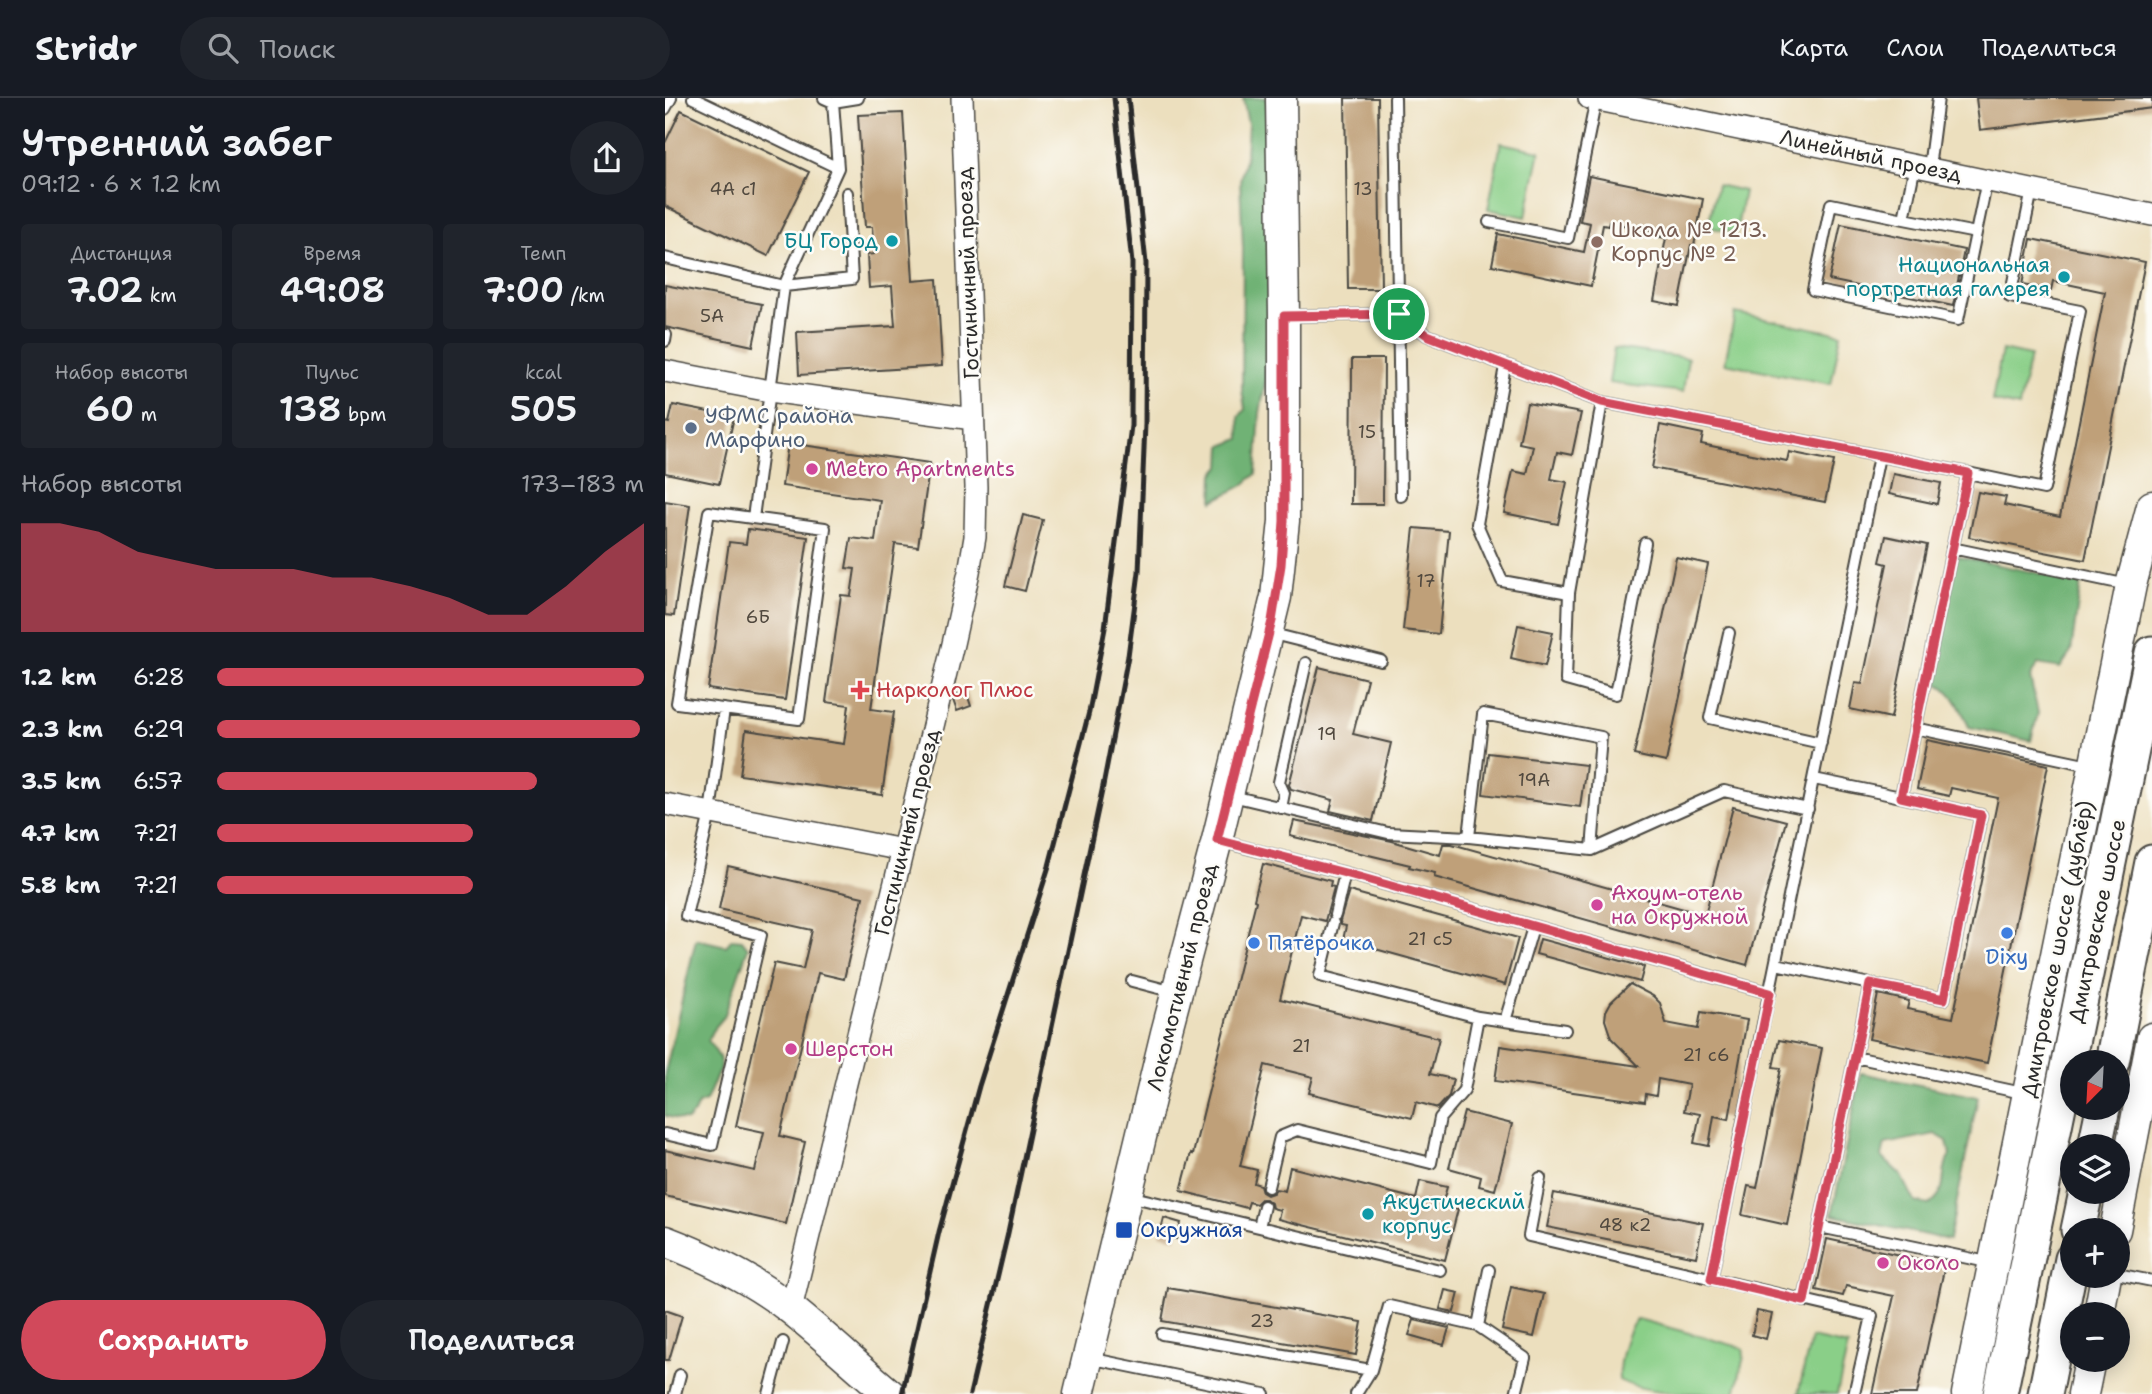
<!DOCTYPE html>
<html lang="ru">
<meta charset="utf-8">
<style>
body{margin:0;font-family:"Shantell Sans",sans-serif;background:#20242c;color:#f1f3f6;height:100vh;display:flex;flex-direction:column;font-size:26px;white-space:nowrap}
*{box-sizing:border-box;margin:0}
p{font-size:23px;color:#9ea1a6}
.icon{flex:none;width:38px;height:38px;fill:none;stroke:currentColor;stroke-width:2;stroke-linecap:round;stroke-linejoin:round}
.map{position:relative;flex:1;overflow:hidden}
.drawer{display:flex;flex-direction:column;background:#171b24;width:665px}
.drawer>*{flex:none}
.needle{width:46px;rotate:204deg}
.controls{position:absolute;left:1395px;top:952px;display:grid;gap:14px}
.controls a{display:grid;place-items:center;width:70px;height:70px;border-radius:50%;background:#171b24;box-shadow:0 4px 18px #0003;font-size:35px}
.pin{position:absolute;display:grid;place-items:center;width:60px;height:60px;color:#fff;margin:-30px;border:4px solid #fff;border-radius:50%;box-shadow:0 2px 7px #0007}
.round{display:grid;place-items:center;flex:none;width:74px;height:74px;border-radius:37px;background:#20242c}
.summary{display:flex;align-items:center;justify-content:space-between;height:119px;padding:0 21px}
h1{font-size:38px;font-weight:600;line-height:52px}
.stats{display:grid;grid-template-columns:repeat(3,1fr);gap:10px;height:119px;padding:7px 21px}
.stats div{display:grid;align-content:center;border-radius:7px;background:#20242c;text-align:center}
.stats b{font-size:35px;font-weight:600}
.stats small{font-size:19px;font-weight:400}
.stats p{font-size:19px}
.chart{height:196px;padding:14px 21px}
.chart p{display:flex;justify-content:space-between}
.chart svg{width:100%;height:126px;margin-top:7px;fill:#d1495b;opacity:.7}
.cta{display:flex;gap:14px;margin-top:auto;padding:14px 21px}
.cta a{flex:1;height:80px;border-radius:42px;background:#d1495b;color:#fff;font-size:28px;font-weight:600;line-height:80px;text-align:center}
.cta a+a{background:#20242c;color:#f1f3f6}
ul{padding:0 21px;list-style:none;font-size:23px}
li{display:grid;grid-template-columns:112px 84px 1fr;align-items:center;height:52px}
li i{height:18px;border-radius:9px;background:#d1495b}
header{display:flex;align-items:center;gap:42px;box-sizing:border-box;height:98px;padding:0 35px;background:#171b24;border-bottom:2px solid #363941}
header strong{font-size:33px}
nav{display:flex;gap:38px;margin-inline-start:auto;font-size:24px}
.search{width:490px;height:63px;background:#20242c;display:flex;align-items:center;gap:18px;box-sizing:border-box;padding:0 24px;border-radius:38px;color:#9ea1a6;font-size:26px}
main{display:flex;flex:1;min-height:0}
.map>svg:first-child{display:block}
.green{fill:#8acf88;stroke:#5a7d5a;stroke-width:2}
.forest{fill:#6fb274;stroke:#4d6e50;stroke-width:2;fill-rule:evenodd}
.building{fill:#bfa079}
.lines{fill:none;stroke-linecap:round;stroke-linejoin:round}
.lane-casing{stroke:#484641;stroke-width:14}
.street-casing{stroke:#484641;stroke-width:24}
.secondary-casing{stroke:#484641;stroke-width:33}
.primary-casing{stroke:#484641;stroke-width:37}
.lane{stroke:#fff;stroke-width:10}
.street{stroke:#fff;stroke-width:21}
.secondary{stroke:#fff;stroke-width:30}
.primary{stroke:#fff;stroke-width:33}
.rail{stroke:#2b2b2b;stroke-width:5}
.route-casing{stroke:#fff;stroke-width:14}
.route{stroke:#d1495b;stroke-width:9}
.culture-dot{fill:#0f9aa8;stroke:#fdfcf7;stroke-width:2.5}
.education-dot{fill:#8d6e63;stroke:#fdfcf7;stroke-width:2.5}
.service-dot{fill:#5c6f8a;stroke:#fdfcf7;stroke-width:2.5}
.hotel-dot{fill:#d1479c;stroke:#fdfcf7;stroke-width:2.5}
.health-dot{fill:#e0444e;stroke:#fdfcf7;stroke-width:2.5}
.shop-dot{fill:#3f7fe0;stroke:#fdfcf7;stroke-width:2.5}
.transit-dot{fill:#1a4fb4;stroke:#fdfcf7;stroke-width:2.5}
.labels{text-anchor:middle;stroke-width:5;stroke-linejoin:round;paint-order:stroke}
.number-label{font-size:18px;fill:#50483e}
.street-label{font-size:21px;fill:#2b2b2b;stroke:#fdfcf7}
.education-label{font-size:21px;fill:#785e54;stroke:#fdfcf7;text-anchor:start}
.culture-label{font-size:21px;fill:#0d838f;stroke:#fdfcf7;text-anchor:end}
.service-label{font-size:21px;fill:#4e5e75;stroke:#fdfcf7;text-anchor:start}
.hotel-label{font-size:21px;fill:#b23c85;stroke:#fdfcf7;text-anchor:start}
.health-label{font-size:21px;fill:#be3a42;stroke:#fdfcf7;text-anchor:start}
.shop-label{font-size:21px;fill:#366cbe;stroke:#fdfcf7;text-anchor:start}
.transit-label{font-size:21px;fill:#164399;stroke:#fdfcf7;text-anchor:start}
</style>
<header>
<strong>Stridr</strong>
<div class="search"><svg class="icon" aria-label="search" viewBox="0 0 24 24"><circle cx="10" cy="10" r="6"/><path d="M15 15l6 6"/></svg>Поиск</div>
<nav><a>Карта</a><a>Слои</a><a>Поделиться</a></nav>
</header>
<main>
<section class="drawer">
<div class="summary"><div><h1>Утренний забег</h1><p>09:12 · 6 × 1.2 km</p></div><a class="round"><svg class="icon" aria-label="share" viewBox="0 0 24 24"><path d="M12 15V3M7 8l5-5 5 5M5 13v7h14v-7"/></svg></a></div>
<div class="stats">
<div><p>Дистанция</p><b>7.02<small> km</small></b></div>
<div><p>Время</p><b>49:08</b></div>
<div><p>Темп</p><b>7:00<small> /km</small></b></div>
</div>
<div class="stats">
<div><p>Набор высоты</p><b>60<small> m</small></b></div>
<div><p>Пульс</p><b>138<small> bpm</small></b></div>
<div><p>kcal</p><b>505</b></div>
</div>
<div class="chart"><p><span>Набор высоты</span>173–183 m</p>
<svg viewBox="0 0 160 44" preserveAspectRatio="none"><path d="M0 44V6L10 6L20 9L30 16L40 19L50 22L60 22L70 22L80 25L90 25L100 28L110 32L120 38L130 38L140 28L150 16L160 6V44z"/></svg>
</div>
<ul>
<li><b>1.2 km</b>6:28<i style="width:100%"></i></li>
<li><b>2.3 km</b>6:29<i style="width:99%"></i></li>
<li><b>3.5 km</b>6:57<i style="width:75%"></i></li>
<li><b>4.7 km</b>7:21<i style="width:60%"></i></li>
<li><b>5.8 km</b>7:21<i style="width:60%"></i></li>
</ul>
<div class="cta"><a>Сохранить</a><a>Поделиться</a></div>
</section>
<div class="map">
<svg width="1487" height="1296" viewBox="0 0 1487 1296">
<rect width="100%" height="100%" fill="#fdfcf7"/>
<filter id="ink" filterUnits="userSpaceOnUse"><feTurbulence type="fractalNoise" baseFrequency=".0143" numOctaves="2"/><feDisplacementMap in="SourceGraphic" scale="14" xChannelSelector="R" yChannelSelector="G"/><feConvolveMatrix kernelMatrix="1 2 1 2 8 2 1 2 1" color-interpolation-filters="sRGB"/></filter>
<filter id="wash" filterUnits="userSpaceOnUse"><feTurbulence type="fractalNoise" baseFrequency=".00686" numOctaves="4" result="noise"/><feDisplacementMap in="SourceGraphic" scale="28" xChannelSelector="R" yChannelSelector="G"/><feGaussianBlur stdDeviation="1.57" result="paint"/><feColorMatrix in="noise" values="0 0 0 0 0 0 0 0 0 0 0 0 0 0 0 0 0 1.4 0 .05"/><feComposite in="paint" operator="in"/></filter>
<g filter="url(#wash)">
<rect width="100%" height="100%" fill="#ecdfbe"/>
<path class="green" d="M836,45L875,53L861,119L823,111Z
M1052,87L1079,93L1071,135L1043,129Z
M1070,215L1176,236L1166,286L1060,265Z
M949,250L1023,260L1018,294L944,285Z
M1337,252L1365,258L1354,309L1327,303Z
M973,1221L1078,1250L1079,1258L1070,1296C1039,1296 978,1296 954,1282C953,1266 960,1231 973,1221Z
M1146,1240L1183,1248L1172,1296H1133Z"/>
<path class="forest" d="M578,0H602L604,209L601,280L595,315L591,376L577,388L548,403L549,376L556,368L557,348L575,341L574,319L580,311L577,292L578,150L575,83L581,57L583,26Z
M1290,458L1416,484L1406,554L1395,570L1373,566L1365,579L1373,615L1366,643L1304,629C1297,613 1287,589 1269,584Z
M31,841L61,848L67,841L77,842L83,850L59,919L47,933L43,942L54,959L56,968L41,1003L33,1006L29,1015L22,1023L0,1018V975Z
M1196,975L1313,999L1284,1142L1167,1117ZM1270,1036L1282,1043L1285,1057C1272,1079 1287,1089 1264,1107L1250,1104L1237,1078L1217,1059L1220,1046Z"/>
<g id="blocks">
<path class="building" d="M680,0H713L716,191H683Z
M1311,0H1487V10L1315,32Z
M16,12L144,74L103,158L0,108V45Z
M238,15L248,183L272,181L277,268L134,277L132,234L230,228L227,188L204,190L202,157L209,156L207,129H200L193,17Z
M924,78L1038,101L1029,148L1026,147L1014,208L989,203L1001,140L995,139L996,135L944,124L943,128L938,127L926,188L827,167L833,136L919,154L925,125L915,123Z
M1176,126L1299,152L1288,208L1164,182Z
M1366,141L1480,164L1420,462L1304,439L1313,394L1341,399L1339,407L1395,419L1440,194L1388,183L1386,192L1357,187Z
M0,187L97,206L88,248L0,229Z
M687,261H719L718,406H686Z
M862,305L916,315L907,357L892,354L886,381L902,384L893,426L839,415L848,373L862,376L868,348L854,345Z
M8,307L69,319L54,386L0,375V324L4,325Z
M995,327L1038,336L1036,346L1122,363L1124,354L1169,363L1160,404L987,370Z
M123,345L265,365L253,449L230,446L206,611L229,614L217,697L75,677L81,632L179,646L184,607L161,604L176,497L186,498L190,471L181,470L186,440L210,443L215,402L117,388Z
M1228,376L1276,385L1272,406L1224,396Z
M0,403L25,407L9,518L0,517Z
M358,417L378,422L360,493L340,488Z
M749,430L784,433L774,536L738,532Z
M83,431L143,439L120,602L43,591L64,444L81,446Z
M1221,438L1262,447L1226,620L1185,611L1190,585L1197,586L1222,466L1215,464Z
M1011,459L1043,466L1001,664L969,657Z
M853,527L888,534L880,568L846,560Z
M654,569L702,581L688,636L726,645L708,723L665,713L668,702L626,691L624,687Z
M301,593L306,608L292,613L288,602L289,598Z
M1262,642L1383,667L1322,965L1204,941L1213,896L1244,903L1242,911L1288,920L1333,700L1286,690L1284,698L1252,691Z
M823,655L921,667L915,709L818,696Z
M1068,709L1121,723L1082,867L769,779L770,775L744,769L745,767L625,738L629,723L727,743L775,757L778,746H787L1040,817Z
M598,766L666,783L665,788L669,789L660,823L636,817L615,901L774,940L765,976L788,981L784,998L773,1010L751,1004L747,1020L644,995L648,979L600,967L575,1068L592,1072L589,1085L595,1087L597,1094L602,1097L608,1095L611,1091L620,1093L625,1069L751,1101L755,1083L782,1089L777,1107L793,1111L780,1162L613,1121L615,1112L607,1110L606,1105L601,1101H596L591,1106L584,1104L582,1110L516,1093L526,1055L528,1056L591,803L589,802Z
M63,768L198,799L179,881L153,875L115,1038L140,1044L121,1126L0,1098V1052L90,1073L99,1034L71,1028L87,957L109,865L138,871L147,832L54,811Z
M684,793L853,840L840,887L678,842L681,828L676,827L675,823Z
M875,841L979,869L975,884L871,856Z
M965,886L988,898L995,905L1001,925L1033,931L1036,914L1082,922L1064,1021L1049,1018L1044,1048L1029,1045L1035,1016L1019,1013L1024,987L993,981L991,998L981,996L980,1004L830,983L835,948L974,968L946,940L940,922L941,913L946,904Z
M1114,942L1157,950L1122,1127L1077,1117L1083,1088L1092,1090L1116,970L1108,969Z
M799,1014L847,1026L830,1092L814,1088L816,1079L784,1070Z
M889,1095L1038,1125L1031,1159L882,1129Z
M499,1120L516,1125L511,1141L495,1136Z
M1162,1141L1280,1167L1252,1296H1207L1229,1198L1181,1188L1178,1198L1151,1192Z
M846,1189L879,1196L869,1239L837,1232Z
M503,1190L697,1224L691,1257L497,1223Z
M780,1192L794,1195L789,1214L775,1211Z
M0,1212L17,1218L4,1262H0Z
M1092,1213L1107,1216L1101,1241L1087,1237Z
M749,1222L784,1230L779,1247L744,1237Z"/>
</g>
</g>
<g filter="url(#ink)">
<use href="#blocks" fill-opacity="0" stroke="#484641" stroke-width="2"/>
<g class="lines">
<defs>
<path id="lane" d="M28,0L173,70
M159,0L168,4L193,0
M730,0L736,398
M0,11L6,0
M1250,67L1239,121L1166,106L1148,192L1293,222L1322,82
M1264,70L1273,0
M1239,121L1311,135
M824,124L903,140L931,1
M0,160L119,188L187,181L182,95
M621,218L734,216L762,237L937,304L1303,375
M0,243L1,237
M840,268L812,426L837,483L904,495L937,304
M44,414L160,430L134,621L12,605Z
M88,420L119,188L173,70L168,4
M1287,450L1463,487
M904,495L901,582L951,596L980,445
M604,535L716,563
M1064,535L1045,620L1156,645
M1250,630L1429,668
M1149,681L1236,699L1303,375L1379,391L1415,213L1345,199L1367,92
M563,697L723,735L804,739L927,752L1059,693L1143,711
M616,710L619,695L614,684L641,565
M804,739L818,616L936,639L927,752
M555,743L680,775L1105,895
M670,817L680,775
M1111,866L1205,886
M467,883L509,894
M813,919L900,932
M840,923L868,829
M1190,959L1362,996
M0,1036L47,1047L96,837L21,818L45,715L59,611
M875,1080L864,1138L1207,1218L1189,1296
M603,1089L615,1039L632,1032L766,1065L775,1020L799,992L813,919L655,878L668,825
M464,1098L594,1129L599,1108
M594,1129L775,1172
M1155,1129L1327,1165
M1452,1176L1487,1183
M1046,1181L1214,358
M1139,1203L1205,886L1279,901L1316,717L1236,699
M813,1228L860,1260L851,1296
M497,1236L706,1272
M424,1260L599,1296
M10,1296L15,1277
M104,1296L118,1244
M691,1296L706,1272L724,1208L813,1228L824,1172"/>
<path id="street" d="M924,0L1487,117
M0,273L105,293L308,321
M0,706L238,752
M126,1211L288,546L304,474L310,439L311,389L297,0"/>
<path id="secondary" d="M1450,1132L1487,940
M0,1143C44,1160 90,1183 127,1212C161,1239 192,1269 225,1296
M1434,1216L1441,1178
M414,1296L501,935L552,742L611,499L619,423V218L616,0
M1302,1296L1466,487L1487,408
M1418,1296L1425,1262"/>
<path id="primary" d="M1447,964L1487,764
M1430,1048L1438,1010
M1413,1132L1421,1094
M1335,1296L1487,555
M1380,1296L1407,1161"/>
</defs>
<use href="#lane" class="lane-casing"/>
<use href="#street" class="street-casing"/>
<use href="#secondary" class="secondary-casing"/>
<use href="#primary" class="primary-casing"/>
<use href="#lane" class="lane"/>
<use href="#street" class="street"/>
<use href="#secondary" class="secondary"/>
<use href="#primary" class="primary"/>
<path class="rail" d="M237,1296L274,1134L314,988L384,768L424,614L440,530L466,328L467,165L449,0
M305,1296L343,1135L438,688L463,558L474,474L480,326L481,165L463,0"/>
</g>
</g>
<g class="lines" filter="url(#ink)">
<defs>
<path id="route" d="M734,216L762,237L937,304L1303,375L1236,699L1316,717L1279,901L1205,886L1139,1203L1046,1181L1105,895L680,775L552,742L607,523L616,467L619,423V218Z"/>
</defs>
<use href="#route" class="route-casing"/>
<use href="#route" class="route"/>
</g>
<g class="culture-dot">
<circle cx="227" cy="143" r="7"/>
<circle cx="1399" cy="179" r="7"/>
<circle cx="703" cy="1116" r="7"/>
</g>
<circle class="education-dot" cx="932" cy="144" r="7"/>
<circle class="service-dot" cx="26" cy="330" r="7"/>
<g class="hotel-dot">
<circle cx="147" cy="371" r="7"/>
<circle cx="932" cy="807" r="7"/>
<circle cx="126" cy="951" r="7"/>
<circle cx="1218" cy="1165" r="7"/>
</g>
<path class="health-dot" d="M191.5 581.5h7v7h7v7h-7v7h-7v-7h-7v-7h7z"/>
<g class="shop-dot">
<circle cx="1342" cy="835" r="7"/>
<circle cx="589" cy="845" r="7"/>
</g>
<rect class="transit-dot" x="450" y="1123" width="18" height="18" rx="3.5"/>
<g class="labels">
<g class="number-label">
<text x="68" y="97">4А с1</text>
<text x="698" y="97">13</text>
<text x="47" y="224">5А</text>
<text x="702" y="340">15</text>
<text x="761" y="489">17</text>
<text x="93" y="525">6Б</text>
<text x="662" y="642">19</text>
<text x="869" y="688">19А</text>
<text x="765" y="847">21 с5</text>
<text x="636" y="954">21</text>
<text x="1041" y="963">21 с6</text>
<text x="960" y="1133">48 к2</text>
<text x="597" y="1229">23</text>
</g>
<g class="street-label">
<text transform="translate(1206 58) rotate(12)" y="7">Линейный проезд</text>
<text transform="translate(303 175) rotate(-92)" y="7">Гостиничный проезд</text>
<text transform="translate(242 734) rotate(-76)" y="7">Гостиничный проезд</text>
<text transform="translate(1432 823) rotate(-78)" y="7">Дмитровское шоссе</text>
<text transform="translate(1392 851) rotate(-79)" y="7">Дмитровское шоссе (дублёр)</text>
<text transform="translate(517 879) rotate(-76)" y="7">Локомотивный проезд</text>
</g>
<g class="education-label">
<text x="946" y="139">Школа № 1213.<tspan x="946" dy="24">Корпус № 2</tspan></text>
</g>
<g class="culture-label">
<text x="213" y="150">БЦ Город</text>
<text x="1385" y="174">Национальная<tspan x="1385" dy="24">портретная галерея</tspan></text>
<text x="717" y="1111" text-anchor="start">Акустический<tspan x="717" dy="24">корпус</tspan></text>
</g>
<g class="service-label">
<text x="40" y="325">УФМС района<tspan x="40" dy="24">Марфино</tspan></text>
</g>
<g class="hotel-label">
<text x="161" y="378">Metro Apartments</text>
<text x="946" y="802">Ахоум-отель<tspan x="946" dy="24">на Окружной</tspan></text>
<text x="140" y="958">Шерстон</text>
<text x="1232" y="1172">Около</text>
</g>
<g class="health-label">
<text x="211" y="599">Нарколог Плюс</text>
</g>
<g class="shop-label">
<text x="603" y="852">Пятёрочка</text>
<text x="1342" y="866" text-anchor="middle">Dixy</text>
</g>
<g class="transit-label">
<text x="475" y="1139">Окружная</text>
</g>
</g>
</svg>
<div class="controls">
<a><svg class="needle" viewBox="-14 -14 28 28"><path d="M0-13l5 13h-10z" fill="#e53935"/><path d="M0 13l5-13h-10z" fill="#9ea1a6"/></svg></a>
<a><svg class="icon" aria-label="layers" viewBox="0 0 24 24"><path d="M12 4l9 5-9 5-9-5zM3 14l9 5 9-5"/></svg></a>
<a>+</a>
<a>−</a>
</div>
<div class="pin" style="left:734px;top:216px;background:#1e9e55"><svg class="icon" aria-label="arrive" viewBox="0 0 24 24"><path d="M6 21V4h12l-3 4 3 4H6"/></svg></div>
</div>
</main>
